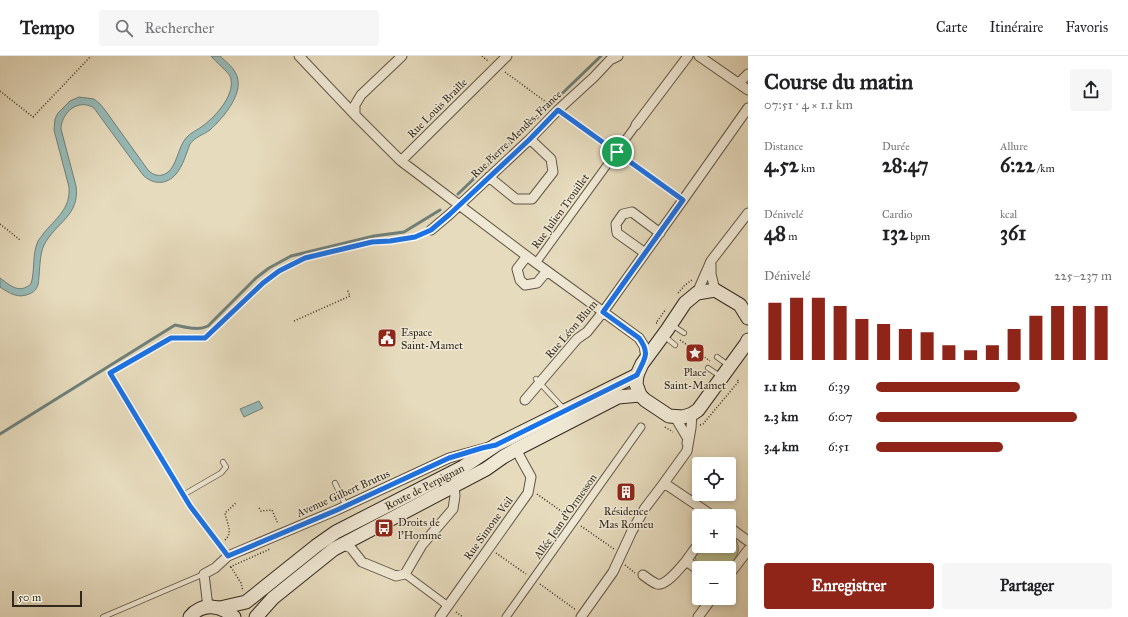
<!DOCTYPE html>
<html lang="fr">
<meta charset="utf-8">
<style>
body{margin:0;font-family:"IM FELL Great Primer",serif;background:#f6f6f6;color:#202124;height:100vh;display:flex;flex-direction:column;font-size:15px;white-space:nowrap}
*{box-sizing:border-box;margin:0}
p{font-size:13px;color:#757577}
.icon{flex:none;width:22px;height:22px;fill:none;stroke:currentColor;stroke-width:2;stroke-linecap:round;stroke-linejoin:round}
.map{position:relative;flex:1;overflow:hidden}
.sheet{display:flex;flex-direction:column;background:#fff;width:380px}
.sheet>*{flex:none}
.controls{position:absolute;left:692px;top:401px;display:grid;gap:8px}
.controls a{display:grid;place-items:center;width:44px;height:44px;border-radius:4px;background:#fff;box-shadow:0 2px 6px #0003;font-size:20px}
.scale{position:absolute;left:12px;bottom:10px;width:70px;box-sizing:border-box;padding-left:4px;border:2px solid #32291e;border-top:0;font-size:11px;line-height:14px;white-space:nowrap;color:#32291e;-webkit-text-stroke:3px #efe8d4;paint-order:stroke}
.pin{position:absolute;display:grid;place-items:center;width:34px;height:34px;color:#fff;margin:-17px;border:2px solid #fff;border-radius:50%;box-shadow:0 1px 4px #0007}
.round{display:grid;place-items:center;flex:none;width:42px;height:42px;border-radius:4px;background:#f6f6f6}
.summary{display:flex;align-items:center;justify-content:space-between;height:68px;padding:0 16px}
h1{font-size:22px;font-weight:800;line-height:30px}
.stats{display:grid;grid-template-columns:repeat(3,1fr);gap:6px;height:68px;padding:4px 16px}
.stats div{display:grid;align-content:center}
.stats b{font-size:20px;font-weight:800}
.stats small{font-size:11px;font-weight:400}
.stats p{font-size:11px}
.chart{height:112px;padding:8px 16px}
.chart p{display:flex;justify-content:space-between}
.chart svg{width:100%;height:72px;margin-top:4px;stroke:#8f2418;stroke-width:6}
.primary-button{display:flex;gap:8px;margin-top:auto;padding:8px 16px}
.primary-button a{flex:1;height:46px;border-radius:4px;background:#8f2418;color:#fff;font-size:16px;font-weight:800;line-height:46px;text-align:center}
.primary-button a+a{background:#f6f6f6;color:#202124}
ul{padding:0 16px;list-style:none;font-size:13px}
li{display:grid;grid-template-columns:64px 48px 1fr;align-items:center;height:30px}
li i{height:10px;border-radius:5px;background:#8f2418}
header{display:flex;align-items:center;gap:24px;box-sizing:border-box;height:56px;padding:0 20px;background:#fff;border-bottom:1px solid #e0e0e0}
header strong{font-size:19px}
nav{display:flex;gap:22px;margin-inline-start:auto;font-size:14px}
.search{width:280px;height:36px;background:#f6f6f6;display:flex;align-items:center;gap:10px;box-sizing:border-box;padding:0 14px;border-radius:4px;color:#757577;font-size:15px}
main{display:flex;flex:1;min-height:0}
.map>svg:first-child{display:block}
.green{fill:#bbbe8d;stroke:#767456}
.water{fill:#97bab7;stroke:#6f807a}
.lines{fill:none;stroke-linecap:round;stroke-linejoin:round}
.stream{stroke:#6f807a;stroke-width:3}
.service-casing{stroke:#5f5646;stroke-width:6}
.pedestrian-casing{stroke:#5f5646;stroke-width:9}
.minor-casing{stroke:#5f5646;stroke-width:11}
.secondary-casing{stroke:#32291e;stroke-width:15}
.path{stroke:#32291e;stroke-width:1.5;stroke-dasharray:1 2;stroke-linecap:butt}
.service{stroke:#efe8d4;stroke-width:4.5}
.pedestrian{stroke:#efe8d4;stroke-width:7}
.minor{stroke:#efe8d4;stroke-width:9}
.secondary{stroke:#efe8d4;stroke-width:13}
.route-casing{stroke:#fff;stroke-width:8}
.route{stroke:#1a73e8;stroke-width:5}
.labels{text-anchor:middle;stroke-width:3;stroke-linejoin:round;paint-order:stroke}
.street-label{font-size:11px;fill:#32291e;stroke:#efe8d4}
.poi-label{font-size:11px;fill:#32291e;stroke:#efe8d4;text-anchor:start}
</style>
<header>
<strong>Tempo</strong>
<div class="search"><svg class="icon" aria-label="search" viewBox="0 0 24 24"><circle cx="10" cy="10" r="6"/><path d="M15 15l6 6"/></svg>Rechercher</div>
<nav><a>Carte</a><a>Itinéraire</a><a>Favoris</a></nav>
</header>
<main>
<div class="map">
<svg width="748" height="561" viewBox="0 0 748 561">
<rect width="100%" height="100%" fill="#e6dbbd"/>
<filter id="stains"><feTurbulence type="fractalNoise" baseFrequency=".005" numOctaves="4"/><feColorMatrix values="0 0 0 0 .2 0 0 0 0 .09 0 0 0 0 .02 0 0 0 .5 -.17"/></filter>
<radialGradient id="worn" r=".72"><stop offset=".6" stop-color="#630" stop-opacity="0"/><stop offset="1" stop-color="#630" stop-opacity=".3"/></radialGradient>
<path class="green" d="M729,479L736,484C742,497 735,502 728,512H702C693,504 694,499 701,490H729Z"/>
<path class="water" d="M211,0H220C225,5 232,10 235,16C247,35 223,62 210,74C203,79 195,81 190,88C186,98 183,110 176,118C167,129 153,129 143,119L99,59C96,55 94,51 90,50C75,44 61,59 61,73L76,130C80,160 56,166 44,189C39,199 40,218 38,229C36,234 34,236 29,238C18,243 9,237 0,231V222C11,230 19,238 31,228C35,215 32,198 38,185C39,183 42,180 43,178C55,163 71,153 69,131L54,74L55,63L58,57L70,45L79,41L94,43L100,48L105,54L148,114C154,120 160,121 167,117C177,110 178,91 186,82C191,76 198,74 204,69C216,60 237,37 230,20C228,16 215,5 211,0Z
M259,345L263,352L244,361L240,353Z"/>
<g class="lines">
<path class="stream" d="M458,138L601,0
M0,378L175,269C186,271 198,275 208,270L256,222L269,212L291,200L374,180L404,176L440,154"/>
<defs>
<path id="service" d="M672,269L684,277
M664,280L675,289
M717,301L728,309
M708,312L720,320
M536,323L565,354
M335,427L346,450
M183,439L221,417L226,411L223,406
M228,500L190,450L110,317L171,282H205L263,227L279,215L305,201L372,186L390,185L415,181L431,174
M103,561L204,518"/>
<path id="pedestrian" d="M536,207L636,69
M405,518L448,550
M506,561L641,371"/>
<path id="minor" d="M299,0L355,59
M402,0L361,39L355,49V59L401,105L536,207L639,282L644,290L646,302
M699,0L748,34
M739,27L748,18
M636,69L688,0
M401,105L507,0
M489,121L516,143H532L553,116L551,103L530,83
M431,174L450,158L530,83L558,54L594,21L610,4L618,0
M645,197L617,177L616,168L623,158L632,156L660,177
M527,200L517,213L520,224L525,229L537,227L547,215
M711,209V218L715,234
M697,237L711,205L748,157
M525,344L577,283L587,276L603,256L683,144L748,52
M692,358L691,372L687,395L664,427L713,460
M675,361L688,383L687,387
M729,471L748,485
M699,487L686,505L699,514
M341,489L346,490L351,492L362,506L396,520L405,518L422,489L453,453L455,440L454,430
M643,519C647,522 652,526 657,528C666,530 680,512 686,505
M729,519L748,494
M208,551L204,518L215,512L228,500L337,454L449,402L489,391
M440,561L528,437L531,421L520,401L517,393
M581,561L613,516L632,475L645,452L664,427
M698,561L712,542"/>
<g id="secondary">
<path d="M748,262L740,249L715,234L697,237L685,247L667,274L642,308L637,319L636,328L640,339L645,344L669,360L683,361L692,358L698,354L746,288L748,284"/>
<path id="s1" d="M220,552L246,546L316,490L336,476L463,411L496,389L637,319"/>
<path d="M190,561C202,546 221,549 234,561"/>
<path d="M256,561L273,542L334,493L486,413L503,401L517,393L618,341L640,339"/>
</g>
</defs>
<use href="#service" class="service-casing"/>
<use href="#pedestrian" class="pedestrian-casing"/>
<use href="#minor" class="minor-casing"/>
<use href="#secondary" class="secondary-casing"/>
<path class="path" d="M482,0L488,5
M505,16L550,49
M0,35L33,61L91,0
M565,59L611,91
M624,101L676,139
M0,168L20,184
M678,237L684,230L693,223
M294,265L350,240L347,233
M657,267H656L666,253
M680,284L710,305
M700,369L703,368L739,325L736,323
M665,371L673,376
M537,438L568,460
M259,452L261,455L272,454L278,468
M581,470L614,493
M225,484C234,476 226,466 225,457L237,446
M496,497L526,518
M625,509L635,517
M230,511L270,493
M231,511L241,527L243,535
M540,528L576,554
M456,556L463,561"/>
<use href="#service" class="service"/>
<use href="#pedestrian" class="pedestrian"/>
<use href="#minor" class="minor"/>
<use href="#secondary" class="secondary"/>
</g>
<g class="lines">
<defs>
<path id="route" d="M558,54L683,144L603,256L639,282C651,298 644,303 637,319L496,389L482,392L449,402L337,454L228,500L190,450L110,317L171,282H205L263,227L279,215L305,202L372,186L390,185L415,181L431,174L450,158L530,83Z"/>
</defs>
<use href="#route" class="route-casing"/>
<use href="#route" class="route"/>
</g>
<defs>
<symbol id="civic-square" viewBox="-11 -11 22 22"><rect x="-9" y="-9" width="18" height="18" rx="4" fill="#8f2418" stroke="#efe8d4"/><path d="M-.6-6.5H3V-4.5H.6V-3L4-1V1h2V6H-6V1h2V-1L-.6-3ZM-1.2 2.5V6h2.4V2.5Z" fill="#fff"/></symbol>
<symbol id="sight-square" viewBox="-11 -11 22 22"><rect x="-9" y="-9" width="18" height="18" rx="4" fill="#8f2418" stroke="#efe8d4"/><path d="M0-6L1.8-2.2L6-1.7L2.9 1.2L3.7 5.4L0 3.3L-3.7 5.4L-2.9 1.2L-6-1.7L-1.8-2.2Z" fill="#fff"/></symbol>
<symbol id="building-square" viewBox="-11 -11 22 22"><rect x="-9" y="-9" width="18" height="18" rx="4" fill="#8f2418" stroke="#efe8d4"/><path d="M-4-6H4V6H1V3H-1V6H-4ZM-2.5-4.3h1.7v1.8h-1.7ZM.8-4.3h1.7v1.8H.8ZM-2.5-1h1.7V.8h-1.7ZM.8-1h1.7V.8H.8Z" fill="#fff"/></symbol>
<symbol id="bus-square" viewBox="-11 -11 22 22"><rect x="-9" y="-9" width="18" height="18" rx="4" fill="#8f2418" stroke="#efe8d4"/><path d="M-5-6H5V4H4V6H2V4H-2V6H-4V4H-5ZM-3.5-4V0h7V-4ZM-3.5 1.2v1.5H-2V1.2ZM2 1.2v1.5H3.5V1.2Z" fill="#fff"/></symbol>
</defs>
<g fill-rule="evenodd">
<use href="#civic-square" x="376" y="271" width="22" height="22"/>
<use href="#sight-square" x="684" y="286" width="22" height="22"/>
<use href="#building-square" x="615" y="425" width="22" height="22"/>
<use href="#bus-square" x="373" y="461" width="22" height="22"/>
</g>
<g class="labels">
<g class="street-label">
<text transform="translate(437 52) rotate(-45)" y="4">Rue Louis Braille</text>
<text transform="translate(516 78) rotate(-44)" y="4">Rue Pierre Mendès-France</text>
<text transform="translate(560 155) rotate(-54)" y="4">Rue Julien Trouillet</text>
<text transform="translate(571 273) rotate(-49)" y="4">Rue Léon Blum</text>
<text dy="4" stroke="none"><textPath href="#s1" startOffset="240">Route de Perpignan</textPath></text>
<text transform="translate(343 437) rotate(-24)" y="4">Avenue Gilbert Brutus</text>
<text transform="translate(565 460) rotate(-55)" y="4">Allée Jean d'Ormesson</text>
<text transform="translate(488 472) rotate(-54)" y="4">Rue Simone Veil</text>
</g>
<g class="poi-label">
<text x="401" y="280">Espace<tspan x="401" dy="13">Saint-Mamet</tspan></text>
<text x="695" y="320" text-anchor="middle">Place<tspan x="695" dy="13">Saint-Mamet</tspan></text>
<text x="626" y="459" text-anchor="middle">Résidence<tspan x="626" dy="13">Mas Romeu</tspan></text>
<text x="398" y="470">Droits de<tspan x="398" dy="13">l'Homme</tspan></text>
</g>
</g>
<rect width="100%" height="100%" filter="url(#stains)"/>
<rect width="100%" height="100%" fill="url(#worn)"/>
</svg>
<div class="controls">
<a><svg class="icon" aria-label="locate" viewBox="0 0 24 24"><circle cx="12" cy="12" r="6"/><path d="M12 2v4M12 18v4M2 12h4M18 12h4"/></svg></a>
<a>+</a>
<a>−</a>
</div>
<div class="scale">50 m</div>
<div class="pin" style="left:617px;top:96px;background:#1e9e55"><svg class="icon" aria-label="arrive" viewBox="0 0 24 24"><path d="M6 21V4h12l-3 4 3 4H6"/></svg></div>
</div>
<section class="sheet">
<div class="summary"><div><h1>Course du matin</h1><p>07:51 · 4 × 1.1 km</p></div><a class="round"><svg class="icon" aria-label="share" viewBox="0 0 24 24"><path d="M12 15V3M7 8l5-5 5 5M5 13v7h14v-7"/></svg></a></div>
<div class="stats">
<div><p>Distance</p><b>4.52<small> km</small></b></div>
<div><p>Durée</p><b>28:47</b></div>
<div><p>Allure</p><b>6:22<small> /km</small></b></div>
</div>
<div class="stats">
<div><p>Dénivelé</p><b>48<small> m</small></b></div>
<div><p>Cardio</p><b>132<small> bpm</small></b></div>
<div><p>kcal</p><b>361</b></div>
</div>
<div class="chart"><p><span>Dénivelé</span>225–237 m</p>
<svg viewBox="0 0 160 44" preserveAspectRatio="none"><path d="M5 44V9M15 44V6M25 44V6M35 44V11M45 44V19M55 44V22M65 44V25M75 44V27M85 44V35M95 44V38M105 44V35M115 44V25M125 44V17M135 44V11M145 44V11M155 44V11"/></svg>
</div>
<ul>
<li><b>1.1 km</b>6:39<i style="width:61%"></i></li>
<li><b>2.3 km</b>6:07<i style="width:85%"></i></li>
<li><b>3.4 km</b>6:51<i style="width:54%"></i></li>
</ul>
<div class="primary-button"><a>Enregistrer</a><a>Partager</a></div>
</section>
</main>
